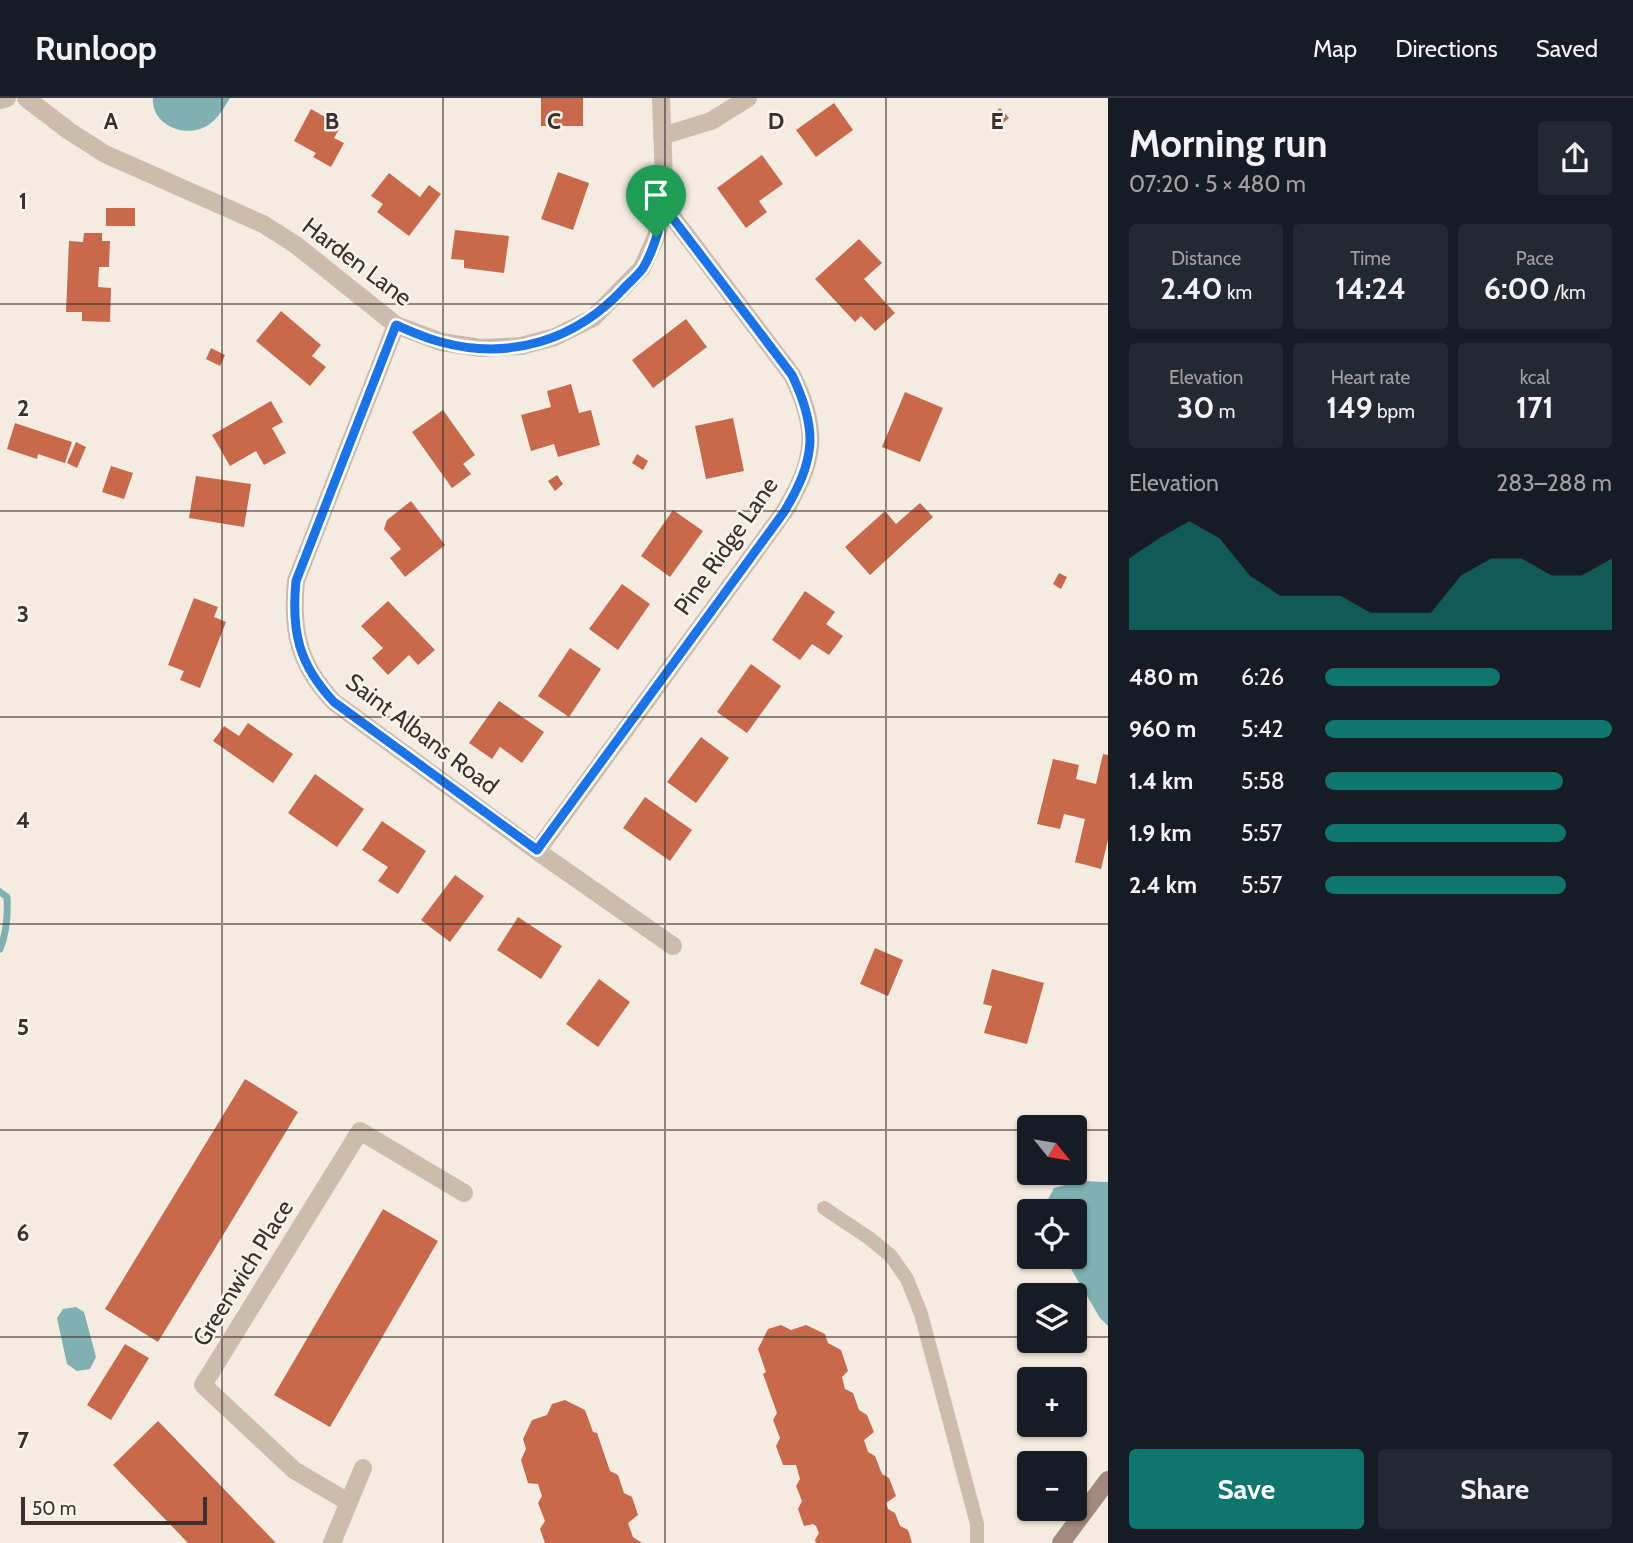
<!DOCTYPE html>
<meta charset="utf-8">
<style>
body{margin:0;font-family:Cabin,sans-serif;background:#242831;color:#f1f3f6;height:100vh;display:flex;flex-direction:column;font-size:26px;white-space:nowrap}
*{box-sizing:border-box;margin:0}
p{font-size:23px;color:#9ea1a6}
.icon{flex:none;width:38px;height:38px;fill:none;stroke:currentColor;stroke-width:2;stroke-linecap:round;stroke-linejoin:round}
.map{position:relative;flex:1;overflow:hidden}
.panel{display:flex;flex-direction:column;background:#171b24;width:525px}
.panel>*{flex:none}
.needle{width:46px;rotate:120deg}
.fabs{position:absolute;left:1017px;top:1017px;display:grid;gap:14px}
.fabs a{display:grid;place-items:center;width:70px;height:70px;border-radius:7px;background:#171b24;box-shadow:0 2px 5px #0004;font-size:35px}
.scale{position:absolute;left:21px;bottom:18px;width:186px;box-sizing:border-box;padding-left:7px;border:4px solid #3b302b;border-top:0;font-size:19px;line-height:24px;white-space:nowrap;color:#3b302b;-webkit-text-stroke:5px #fbf5ee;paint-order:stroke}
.pin{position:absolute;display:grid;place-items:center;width:60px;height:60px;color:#fff;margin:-72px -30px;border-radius:50% 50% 50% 0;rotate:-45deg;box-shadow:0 0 7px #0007}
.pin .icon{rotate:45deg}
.round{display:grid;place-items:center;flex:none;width:74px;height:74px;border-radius:7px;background:#242831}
.headline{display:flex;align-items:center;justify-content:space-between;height:119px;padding:0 21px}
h1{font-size:38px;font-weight:800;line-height:52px}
.metrics{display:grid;grid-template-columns:repeat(3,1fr);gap:10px;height:119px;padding:7px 21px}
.metrics div{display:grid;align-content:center;border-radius:7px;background:#242831;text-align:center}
.metrics b{font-size:30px;font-weight:800}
.metrics small{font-size:19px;font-weight:400}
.metrics p{font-size:19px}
.chart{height:196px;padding:14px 21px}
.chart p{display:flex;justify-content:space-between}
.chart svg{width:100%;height:126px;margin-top:7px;fill:#0f766e;opacity:.7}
.action{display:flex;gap:14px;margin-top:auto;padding:14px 21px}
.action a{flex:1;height:80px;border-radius:7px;background:#0f766e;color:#fff;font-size:28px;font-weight:800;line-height:80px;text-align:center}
.action a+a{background:#242831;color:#f1f3f6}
ul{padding:0 21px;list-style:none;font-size:23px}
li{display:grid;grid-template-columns:112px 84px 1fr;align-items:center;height:52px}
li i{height:18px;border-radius:9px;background:#0f766e}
header{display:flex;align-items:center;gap:42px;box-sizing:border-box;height:98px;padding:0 35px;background:#171b24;border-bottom:2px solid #363941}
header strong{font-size:33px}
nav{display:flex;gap:38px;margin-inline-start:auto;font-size:24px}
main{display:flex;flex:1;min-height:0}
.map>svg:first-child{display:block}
.water{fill:#7fb0b2}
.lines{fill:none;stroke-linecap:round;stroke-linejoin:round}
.stream{stroke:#7fb0b2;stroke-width:7}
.building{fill:#c8694b}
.lane{stroke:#cdbbac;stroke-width:14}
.street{stroke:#cdbbac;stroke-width:18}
.secondary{stroke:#a18a7d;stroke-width:18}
.route-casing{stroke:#fff;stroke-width:14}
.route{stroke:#1a73e8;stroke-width:9}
.grid{fill:none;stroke:#3b302b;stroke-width:2;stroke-opacity:0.55}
.labels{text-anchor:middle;stroke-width:5;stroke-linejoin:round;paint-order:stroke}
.street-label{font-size:24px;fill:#3b302b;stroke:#fbf5ee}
.grid-label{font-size:23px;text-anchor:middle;font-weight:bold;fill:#3b302b;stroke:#fbf5ee;stroke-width:5;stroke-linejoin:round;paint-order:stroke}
</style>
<header>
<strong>Runloop</strong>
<nav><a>Map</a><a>Directions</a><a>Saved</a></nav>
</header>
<main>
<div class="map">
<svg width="1108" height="1445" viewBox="0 0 1108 1445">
<rect width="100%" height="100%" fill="#f4ebe1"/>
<path class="water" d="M153,0H230C223,12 214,27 200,31C179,38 151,24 153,0Z
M1081,1083L1108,1084V1228L1100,1220L1064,1159L1074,1158V1113H1044V1109L1054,1090Z
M76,1209L84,1214L96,1259L90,1271L77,1273L67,1266L57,1220L63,1211Z"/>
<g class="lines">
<path class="stream" d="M0,794L7,799C8,817 7,834 0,851"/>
</g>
<path class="building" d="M541,0H583V28H541Z
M834,5L853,32L816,59L796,32Z
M1000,10L1009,20L1002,26L993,16Z
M311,11L341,28L334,40L344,45L331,69L313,59L316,55L294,43Z
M762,57L783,86L759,103L767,114L746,130L717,90Z
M558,74L589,85L573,132L541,121Z
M389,75L420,99L429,87L441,96L409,138L377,114L383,106L371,98Z
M106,110H135V128H106Z
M455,132L509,138L504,175L464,170V162L451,161Z
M84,135H102V143H110L109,169H99L98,189L111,190L110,224L82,223V214H66L69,143L83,144Z
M859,141L882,165L864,181L895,215L875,233L861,218L855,224L815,181Z
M281,213L321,247L312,258L326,269L310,288L256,243Z
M686,221L707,249L653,290L632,262Z
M211,250L225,257L220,268L206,261Z
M571,286L579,315L591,312L600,347L558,359L554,346L531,353L521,317L551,309L547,293Z
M905,294L943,310L920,364L882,349Z
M271,303L283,324L272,330L286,355L264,367L256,353L230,368L212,337Z
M443,312L475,357L463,366L471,376L452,390L412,334Z
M733,320L744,373L706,381L695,328Z
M15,325L72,344L65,365L38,356L37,361L7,351Z
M76,344L86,349L77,370L67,365Z
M637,356L648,363L643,372L632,365Z
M111,368L133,375L124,401L102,394Z
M557,377L563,386L555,393L548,383Z
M196,378L251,386L244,429L189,420Z
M411,403L445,447L405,479L390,460L401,451L384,431L387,422Z
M920,405L933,419L870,477L845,449L885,413L896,426Z
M673,412L703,433L670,479L641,458Z
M1059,475L1067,479L1061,491L1053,486Z
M622,486L650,506L618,552L589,531Z
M805,493L835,514L826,526L843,538L829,557L812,546L800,562L772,542Z
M194,500L218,509L214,519L226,524L200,590L180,582L184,573L168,567Z
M388,503L435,552L418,567L409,557L388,577L372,560L383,550L361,528Z
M570,550L601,571L569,619L538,598Z
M751,566L781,588L747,635L717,614Z
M499,603L544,634L522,665L500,649L492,661L469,645Z
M248,625L293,656L273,685L213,643L224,628L239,638Z
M701,639L729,660L696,705L667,684Z
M1103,656L1108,657V742L1101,771L1075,764L1085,721L1064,716L1060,731L1037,726L1053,661L1079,667L1076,681L1096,686Z
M315,676L364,711L337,749L288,715Z
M645,699L692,732L670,763L623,730Z
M382,723L426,753L398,796L378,783L388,769L362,752Z
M455,777L484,798L450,844L421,822Z
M518,819L562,848L541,881L497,852Z
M875,850L903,862L888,898L860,886Z
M992,871L1044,885L1027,946L984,935L992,908L983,906Z
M599,881L630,904L598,949L566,926Z
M245,981L298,1014L158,1244L105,1211Z
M383,1111L438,1143L330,1329L274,1297Z
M781,1227L791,1232L806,1227L825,1236L828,1245L841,1252L848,1273L842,1279L845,1291L853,1295L859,1312L867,1317L874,1334L864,1342L868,1354L875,1358L882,1376L889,1380L896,1398L886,1405L888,1411L895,1415L900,1428L908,1432L912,1445H816L815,1442L819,1435L816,1428L813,1426L804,1428L798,1411L802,1403L796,1388L800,1381L796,1367H783L776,1348L780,1340L773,1322L777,1315L763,1276L766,1274L758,1251L768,1231Z
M125,1246L149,1260L111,1322L87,1307Z
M565,1302L585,1312L593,1334L597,1335L610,1373L618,1377L624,1395L632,1399L638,1417L628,1425L633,1439L642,1445H545L540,1431L545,1423L538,1405L542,1398L538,1386L528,1385L521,1362L526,1351L523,1341L532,1322L547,1317L552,1306Z
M158,1323L276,1445H188L113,1367Z"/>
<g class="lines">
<path class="lane" d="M824,1110L869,1140L891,1158L907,1181L921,1216L977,1426V1445"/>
<path class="street" d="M26,0L69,33L105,56L263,126L296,147L396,227L441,244L481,250L521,248L555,239L593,220L642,170L656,139L665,109
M0,2L7,0
M662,38L711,23L748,0
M396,227L296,483C291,534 299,567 334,604L537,753L673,848
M537,753L784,414C815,362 820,333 792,277L665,109L661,0
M348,1404L294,1372L203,1287L360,1033L464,1095
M332,1445L363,1370"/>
<path class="secondary" d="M1061,1445L1108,1382"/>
</g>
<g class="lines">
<defs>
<path id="route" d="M665,110L792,277C819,333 815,362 784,414L537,752L334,604C299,567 291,534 296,483L396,227C410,233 425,240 441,244C510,263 577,242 625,189C631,183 638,177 643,170C654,152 659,130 665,110Z"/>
</defs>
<use href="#route" class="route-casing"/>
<use href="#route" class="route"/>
</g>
<path class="grid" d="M222,0V1445M443,0V1445M665,0V1445M886,0V1445M0,206H1108M0,413H1108M0,619H1108M0,826H1108M0,1032H1029M1074,1032H1108M0,1239H1029M1074,1239H1108"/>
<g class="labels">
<g class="street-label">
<text transform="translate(357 164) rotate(37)" y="8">Harden Lane</text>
<text transform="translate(726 448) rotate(-55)" y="8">Pine Ridge Lane</text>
<text transform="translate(422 636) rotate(37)" y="8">Saint Albans Road</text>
<text transform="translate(243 1175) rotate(-58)" y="8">Greenwich Place</text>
</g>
</g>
<g class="grid-label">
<text x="111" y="31">A</text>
<text x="332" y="31">B</text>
<text x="554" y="31">C</text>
<text x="776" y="31">D</text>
<text x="997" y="31">E</text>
<text x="23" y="111">1</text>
<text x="23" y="318">2</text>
<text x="23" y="524">3</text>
<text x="23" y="730">4</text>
<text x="23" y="937">5</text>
<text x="23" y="1143">6</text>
<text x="23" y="1350">7</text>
</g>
</svg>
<div class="fabs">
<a><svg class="needle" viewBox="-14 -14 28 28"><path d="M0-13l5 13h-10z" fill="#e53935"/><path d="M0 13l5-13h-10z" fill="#9ea1a6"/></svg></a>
<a><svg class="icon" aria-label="locate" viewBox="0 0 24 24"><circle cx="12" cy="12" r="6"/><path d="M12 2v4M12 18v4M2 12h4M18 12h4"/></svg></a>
<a><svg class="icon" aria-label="layers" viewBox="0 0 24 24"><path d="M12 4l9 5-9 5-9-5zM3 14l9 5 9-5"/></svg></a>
<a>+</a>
<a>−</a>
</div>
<div class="scale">50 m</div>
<div class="pin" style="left:656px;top:139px;background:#1e9e55"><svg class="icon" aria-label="arrive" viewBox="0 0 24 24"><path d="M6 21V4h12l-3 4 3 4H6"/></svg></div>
</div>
<section class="panel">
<div class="headline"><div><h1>Morning run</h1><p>07:20 · 5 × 480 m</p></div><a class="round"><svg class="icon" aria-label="share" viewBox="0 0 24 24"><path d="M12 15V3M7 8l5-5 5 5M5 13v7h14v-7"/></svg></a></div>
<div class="metrics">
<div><p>Distance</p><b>2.40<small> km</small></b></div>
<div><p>Time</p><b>14:24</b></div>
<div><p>Pace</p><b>6:00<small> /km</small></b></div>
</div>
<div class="metrics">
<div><p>Elevation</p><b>30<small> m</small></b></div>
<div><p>Heart rate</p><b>149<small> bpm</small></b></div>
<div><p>kcal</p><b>171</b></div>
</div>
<div class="chart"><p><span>Elevation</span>283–288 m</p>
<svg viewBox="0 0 160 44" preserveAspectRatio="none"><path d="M0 44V19L10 12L20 6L30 12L40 25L50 32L60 32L70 32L80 38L90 38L100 38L110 25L120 19L130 19L140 25L150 25L160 19V44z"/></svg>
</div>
<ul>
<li><b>480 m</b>6:26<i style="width:61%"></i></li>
<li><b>960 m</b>5:42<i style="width:100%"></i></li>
<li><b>1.4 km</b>5:58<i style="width:83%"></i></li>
<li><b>1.9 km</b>5:57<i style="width:84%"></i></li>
<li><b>2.4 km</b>5:57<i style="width:84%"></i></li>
</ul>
<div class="action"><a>Save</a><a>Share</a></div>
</section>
</main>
